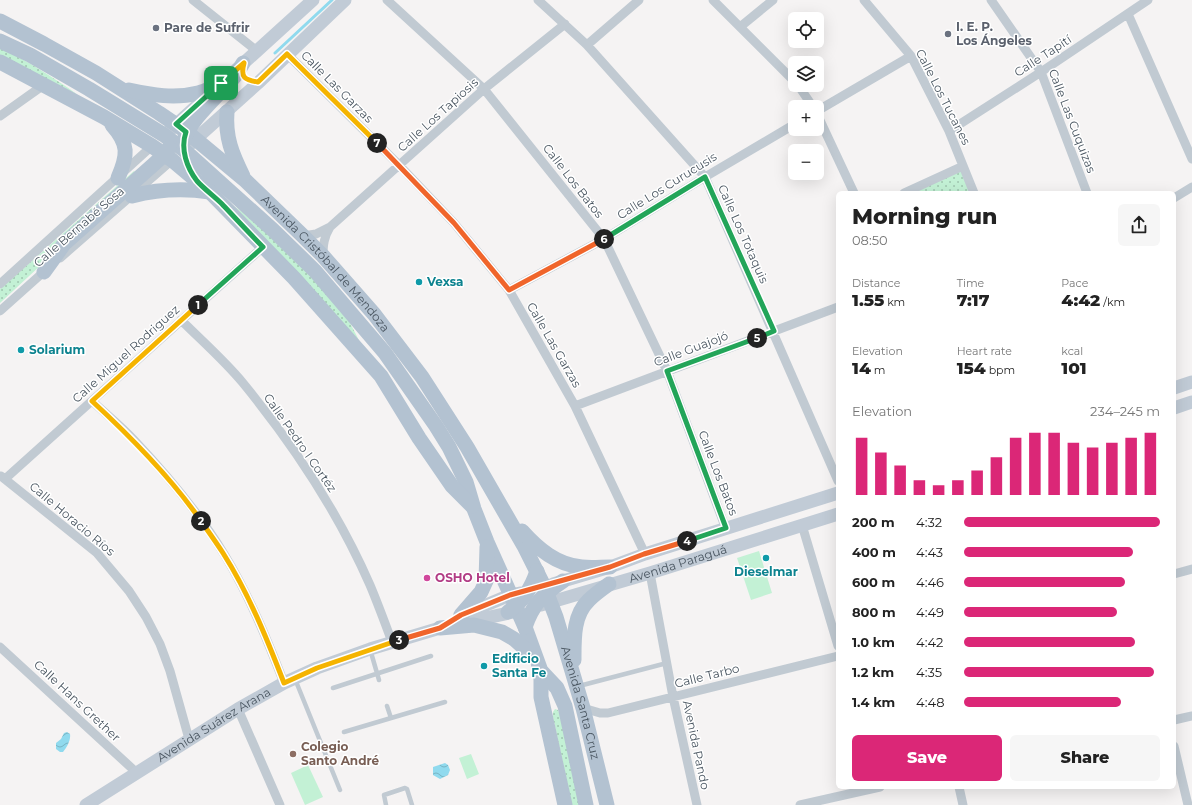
<!DOCTYPE html>
<meta charset="utf-8">
<style>
body{margin:0;font-family:Montserrat,sans-serif;background:#f6f6f6;color:#222;height:100vh;display:flex;flex-direction:column;font-size:15px;white-space:nowrap}
*{box-sizing:border-box;margin:0}
p{font-size:13px;color:#767676}
.icon{flex:none;width:22px;height:22px;fill:none;stroke:currentColor;stroke-width:2;stroke-linecap:round;stroke-linejoin:round}
.map{position:relative;flex:1;overflow:hidden}
.panel{position:absolute;left:836px;top:191px;width:340px;height:598px;display:flex;flex-direction:column;background:#fff;border-radius:6px;box-shadow:0 4px 16px #0002}
.panel>*{flex:none}
.controls{position:absolute;left:788px;top:12px;display:grid;gap:8px}
.controls a{display:grid;place-items:center;width:36px;height:36px;border-radius:6px;background:#fff;box-shadow:0 4px 16px #0002;font-size:20px}
.pin{position:absolute;display:grid;place-items:center;width:34px;height:34px;color:#fff;margin:-17px;border-radius:8px;box-shadow:0 2px 6px #0006}
.km{position:absolute;width:20px;height:20px;margin:-10px;border-radius:50%;background:#222;color:#fff;font-size:11px;line-height:20px;text-align:center}
.round{display:grid;place-items:center;flex:none;width:42px;height:42px;border-radius:6px;background:#f6f6f6}
.headline{display:flex;align-items:center;justify-content:space-between;height:68px;padding:0 16px}
h1{font-size:22px;font-weight:800;line-height:30px}
.metrics{display:grid;grid-template-columns:repeat(3,1fr);gap:6px;height:68px;padding:4px 16px}
.metrics div{display:grid;align-content:center}
.metrics b{font-size:17px;font-weight:800}
.metrics small{font-size:11px;font-weight:400}
.metrics p{font-size:11px}
.chart{height:112px;padding:8px 16px}
.chart p{display:flex;justify-content:space-between}
.chart svg{width:100%;height:72px;margin-top:4px;stroke:#db2777;stroke-width:6}
.primary-button{display:flex;gap:8px;margin-top:auto;padding:8px 16px}
.primary-button a{flex:1;height:46px;border-radius:6px;background:#db2777;color:#fff;font-size:16px;font-weight:800;line-height:46px;text-align:center}
.primary-button a+a{background:#f6f6f6;color:#222}
ul{padding:0 16px;list-style:none;font-size:13px}
li{display:grid;grid-template-columns:64px 48px 1fr;align-items:center;height:30px}
li i{height:10px;border-radius:5px;background:#db2777}
.map>svg:first-child{display:block}
.grass{fill:url(#grass-dots)}
.garden{fill:#c3f1d5}
.water{fill:url(#water-waves)}
.lines{fill:none;stroke-linecap:round;stroke-linejoin:round}
.stream{stroke:#90daee;stroke-width:3}
.service{stroke:#c1cad2;stroke-width:4.5}
.minor{stroke:#c1cad2;stroke-width:9}
.secondary{stroke:#c1cbd6;stroke-width:13}
.primary{stroke:#b3c2d1;stroke-width:15}
.split-1-casing{stroke:#fff;stroke-width:8}
.split-2-casing{stroke:#fff;stroke-width:8}
.split-3-casing{stroke:#fff;stroke-width:8}
.split-4-casing{stroke:#fff;stroke-width:8}
.split-5-casing{stroke:#fff;stroke-width:8}
.split-6-casing{stroke:#fff;stroke-width:8}
.split-7-casing{stroke:#fff;stroke-width:8}
.split-8-casing{stroke:#fff;stroke-width:8}
.split-1{stroke:#22a559;stroke-width:5}
.split-2{stroke:#f5b400;stroke-width:5}
.split-3{stroke:#f5b400;stroke-width:5}
.split-4{stroke:#f0652b;stroke-width:5}
.split-5{stroke:#22a559;stroke-width:5}
.split-6{stroke:#22a559;stroke-width:5}
.split-7{stroke:#f0652b;stroke-width:5}
.split-8{stroke:#f5b400;stroke-width:5}
.worship-dot{fill:#6b7280;stroke:#fff;stroke-width:1.5}
.culture-dot{fill:#0f9aa8;stroke:#fff;stroke-width:1.5}
.hotel-dot{fill:#d1479c;stroke:#fff;stroke-width:1.5}
.education-dot{fill:#8d6e63;stroke:#fff;stroke-width:1.5}
.labels{text-anchor:middle;stroke-width:3;stroke-linejoin:round;paint-order:stroke}
.worship-label{font-size:12px;font-weight:bold;fill:#5b616d;stroke:#fff;text-anchor:start}
.street-label{font-size:12px;fill:#4a5661;stroke:#fff}
.culture-label{font-size:12px;font-weight:bold;fill:#0d838f;stroke:#fff;text-anchor:start}
.hotel-label{font-size:12px;font-weight:bold;fill:#b23c85;stroke:#fff;text-anchor:start}
.education-label{font-size:12px;font-weight:bold;fill:#785e54;stroke:#fff;text-anchor:start}
</style>
<div class="map">
<svg width="1192" height="805" viewBox="0 0 1192 805">
<defs>
<pattern id="grass-dots" width="8" height="8" patternUnits="userSpaceOnUse"><rect width="8" height="8" fill="#c3f1d5"/><path d="M2 2h.1M6 6h.1" fill="none" stroke="#a0c6b0" stroke-width="1.8" stroke-linecap="round"/></pattern>
<pattern id="water-waves" width="16" height="10" patternUnits="userSpaceOnUse"><rect width="16" height="10" fill="#90daee"/><path d="M0 5q4-4 8 0t8 0" fill="none" stroke="#78b4c4"/></pattern>
</defs>
<rect width="100%" height="100%" fill="#f5f3f3"/>
<path class="grass" d="M0,48C28,61 53,77 78,95L0,55Z
M134,171L138,175L0,303V289Z
M961,171L970,193H911Z
M231,204L264,227L319,282L349,321L363,348Z
M555,709L558,710L560,715L579,805H572L553,717V712Z"/>
<path class="garden" d="M759,551L772,593L751,600L737,558Z
M471,754L479,774L467,779L459,758Z
M308,765L323,797L305,805L291,773Z"/>
<path class="water" d="M67,732L70,734C71,740 67,747 63,752H60L56,749V743L61,739L64,733Z
M445,763L448,765L450,770L448,775L440,779L433,775V767Z"/>
<g class="lines">
<path class="stream" d="M275,53L332,0"/>
<path class="service" d="M370,649L379,680
M295,679L340,790
M579,686L667,663
M333,688L431,656
M387,706L391,718
M344,732L445,702
M386,805L384,795L405,788L407,789L412,805"/>
<path class="minor" d="M193,0L257,51
M387,0L484,89L604,239L667,371L726,529
M538,0L587,45L705,177L838,481
M713,0L795,82
M864,0L911,56L949,131L974,193
M991,0L1041,72L1087,193
M1128,14L1192,159
M740,27L773,0
M587,45L639,0
M287,54L399,165L454,223L509,290L575,406L645,554
M798,85L813,107
M817,111L911,56
M817,114L854,193
M0,116L45,84
M949,131L1041,72L1148,0
M904,193L963,166
M1174,198L1192,187
M303,236L316,234L330,227L484,89L565,24
M323,256C323,245 324,237 330,227
M60,258L172,160
M0,284L152,146
M509,290L604,239L705,177L795,124
M0,311L47,269
M181,320C201,340 225,361 243,383C293,444 338,512 370,585C378,604 385,623 392,642
M92,401C106,414 121,426 134,440C167,475 199,513 224,554C249,595 267,639 284,683
M575,406L838,307
M1,476L97,553L129,591L146,617L160,644L170,671L189,739
M5,479L263,247
M802,525L838,646
M650,573L673,697L697,805
M1174,574L1192,569
M0,647L137,773
M583,708L600,713H608L838,656
M238,709L280,805
M1174,720L1192,716
M1174,746L1188,805
M959,787L963,805
M800,805L880,787"/>
<g class="secondary">
<path d="M236,70L313,0"/>
<path d="M169,131L212,92"/>
<path d="M188,146L258,83L345,0"/>
<path d="M1174,388L1192,382"/>
<path d="M1174,408L1192,402"/>
<path d="M553,584L610,567L645,554L838,493"/>
<path id="s1" d="M541,605L650,573L838,514"/>
<path d="M460,616L510,595L520,593"/>
<path id="s2" d="M86,805L238,709L284,683L317,668L370,649L440,628L518,611"/>
</g>
<g class="primary">
<path id="s3" d="M0,21L44,44L96,73L159,113L187,132L246,181L303,236L323,256L374,314L422,377L467,447L524,546L544,586L556,617L583,708L607,805"/>
<path d="M0,41L30,55L89,89L164,135L184,150L273,230L315,271L385,353L436,426L449,447L466,482L474,509L487,542L525,627L541,671L557,688L565,706L586,805"/>
<path d="M0,62L104,117L152,146L172,160L210,192L294,278L381,376L419,438L452,486L472,506"/>
<path d="M129,90C152,95 175,99 198,93C206,91 214,87 221,83"/>
<path d="M227,112C225,137 232,154 243,176"/>
<path d="M112,125C129,144 128,155 118,178"/>
<path d="M184,141C187,122 222,92 235,76C238,72 241,67 243,63"/>
<path d="M132,196C159,189 183,188 210,192"/>
<path d="M44,272L64,244L153,165L164,155L169,148"/>
<path d="M522,531C538,549 557,565 582,567C591,568 601,567 610,567"/>
<path d="M508,612C523,601 531,589 537,571"/>
<path d="M461,615L481,592L486,581L487,547"/>
<path d="M525,627C533,604 542,595 563,581"/>
<path d="M440,628L474,625L502,632L514,639L533,656"/>
<path d="M574,660C574,639 573,615 589,600C595,594 602,589 609,584"/>
<path d="M541,671V697L565,805"/>
</g>
</g>
<g class="lines">
<defs>
<path id="split-1" d="M198,305L263,247C249,233 236,219 222,204C215,197 203,188 197,181C187,168 180,149 186,132L176,124L221,83"/>
<path id="split-2" d="M198,305L92,401C131,437 170,476 201,521"/>
<path id="split-3" d="M201,521C208,531 216,542 223,553C249,594 267,639 284,683L317,668L399,640"/>
<path id="split-4" d="M399,640L440,628L461,615L510,595L610,567L644,554L687,541"/>
<path id="split-5" d="M687,541L726,528L667,371L757,338"/>
<path id="split-6" d="M604,239L705,177L774,331L757,338"/>
<path id="split-7" d="M377,143L454,223L509,290L604,239"/>
<path id="split-8" d="M221,83L244,63C240,78 245,80 258,82L287,54L377,143"/>
</defs>
<use href="#split-1" class="split-1-casing"/>
<use href="#split-2" class="split-2-casing"/>
<use href="#split-3" class="split-3-casing"/>
<use href="#split-4" class="split-4-casing"/>
<use href="#split-5" class="split-5-casing"/>
<use href="#split-6" class="split-6-casing"/>
<use href="#split-7" class="split-7-casing"/>
<use href="#split-8" class="split-8-casing"/>
<use href="#split-1" class="split-1"/>
<use href="#split-2" class="split-2"/>
<use href="#split-3" class="split-3"/>
<use href="#split-4" class="split-4"/>
<use href="#split-5" class="split-5"/>
<use href="#split-6" class="split-6"/>
<use href="#split-7" class="split-7"/>
<use href="#split-8" class="split-8"/>
</g>
<g class="worship-dot">
<circle cx="156" cy="28" r="4"/>
<circle cx="948" cy="34" r="4"/>
</g>
<g class="culture-dot">
<circle cx="419" cy="282" r="4"/>
<circle cx="21" cy="350" r="4"/>
<circle cx="766" cy="558" r="4"/>
<circle cx="484" cy="666" r="4"/>
</g>
<circle class="hotel-dot" cx="427" cy="578" r="4"/>
<circle class="education-dot" cx="293" cy="754" r="4"/>
<g class="labels">
<g class="worship-label">
<text x="956" y="31">I. E. P.<tspan x="956" dy="14">Los Ángeles</tspan></text>
<text x="164" y="32">Pare de Sufrir</text>
</g>
<g class="street-label">
<text transform="translate(1043 56) rotate(-33)" y="4">Calle Tapití</text>
<text transform="translate(337 87) rotate(45)" y="4">Calle Las Garzas</text>
<text transform="translate(943 97) rotate(63)" y="4">Calle Los Tucanes</text>
<text transform="translate(438 115) rotate(-42)" y="4">Calle Los Tapiosis</text>
<text transform="translate(1072 121) rotate(69)" y="4">Calle Las Cuquizas</text>
<text transform="translate(573 181) rotate(52)" y="4">Calle Los Batos</text>
<text transform="translate(667 186) rotate(-32)" y="4">Calle Los Curucusis</text>
<text transform="translate(79 227) rotate(-41)" y="4">Calle Bernabé Sosa</text>
<text transform="translate(743 234) rotate(66)" y="4">Calle Los Totaquis</text>
<text dy="4" stroke="none"><textPath href="#s3" startOffset="409">Avenida Cristóbal de Mendoza</textPath></text>
<text transform="translate(554 345) rotate(60)" y="4">Calle Las Garzas</text>
<text transform="translate(691 349) rotate(-21)" y="4">Calle Guajojó</text>
<text transform="translate(126 354) rotate(-42)" y="4">Calle Miguel Rodriguez</text>
<text transform="translate(300 443) rotate(55)" y="4">Calle Pedro I Cortéz</text>
<text transform="translate(718 473) rotate(69)" y="4">Calle Los Batos</text>
<text transform="translate(72 519) rotate(40)" y="4">Calle Horacio Ríos</text>
<text dy="4" stroke="none"><textPath href="#s1" startOffset="143">Avenida Paraguá</textPath></text>
<text transform="translate(707 676) rotate(-14)" y="4">Calle Tarbo</text>
<text transform="translate(77 701) rotate(43)" y="4">Calle Hans Grether</text>
<text dy="4" stroke="none"><textPath href="#s3" startOffset="923">Avenida Santa Cruz</textPath></text>
<text dy="4" stroke="none"><textPath href="#s2" startOffset="151">Avenida Suárez Arana</textPath></text>
<text transform="translate(696 745) rotate(78)" y="4">Avenida Pando</text>
</g>
<g class="culture-label">
<text x="427" y="286">Vexsa</text>
<text x="29" y="354">Solarium</text>
<text x="766" y="576" text-anchor="middle">Dieselmar</text>
<text x="492" y="663">Edificio<tspan x="492" dy="14">Santa Fe</tspan></text>
</g>
<g class="hotel-label">
<text x="435" y="582">OSHO Hotel</text>
</g>
<g class="education-label">
<text x="301" y="751">Colegio<tspan x="301" dy="14">Santo André</tspan></text>
</g>
</g>
</svg>
<div class="controls">
<a><svg class="icon" aria-label="locate" viewBox="0 0 24 24"><circle cx="12" cy="12" r="6"/><path d="M12 2v4M12 18v4M2 12h4M18 12h4"/></svg></a>
<a><svg class="icon" aria-label="layers" viewBox="0 0 24 24"><path d="M12 4l9 5-9 5-9-5zM3 14l9 5 9-5"/></svg></a>
<a>+</a>
<a>−</a>
</div>
<div class="pin" style="left:221px;top:83px;background:#1e9e55"><svg class="icon" aria-label="arrive" viewBox="0 0 24 24"><path d="M6 21V4h12l-3 4 3 4H6"/></svg></div>
<b class="km" style="left:198px;top:305px">1</b>
<b class="km" style="left:201px;top:521px">2</b>
<b class="km" style="left:399px;top:640px">3</b>
<b class="km" style="left:687px;top:541px">4</b>
<b class="km" style="left:757px;top:338px">5</b>
<b class="km" style="left:604px;top:239px">6</b>
<b class="km" style="left:377px;top:143px">7</b>
<section class="panel">
<div class="headline"><div><h1>Morning run</h1><p>08:50</p></div><a class="round"><svg class="icon" aria-label="share" viewBox="0 0 24 24"><path d="M12 15V3M7 8l5-5 5 5M5 13v7h14v-7"/></svg></a></div>
<div class="metrics">
<div><p>Distance</p><b>1.55<small> km</small></b></div>
<div><p>Time</p><b>7:17</b></div>
<div><p>Pace</p><b>4:42<small> /km</small></b></div>
</div>
<div class="metrics">
<div><p>Elevation</p><b>14<small> m</small></b></div>
<div><p>Heart rate</p><b>154<small> bpm</small></b></div>
<div><p>kcal</p><b>101</b></div>
</div>
<div class="chart"><p><span>Elevation</span>234–245 m</p>
<svg viewBox="0 0 160 44" preserveAspectRatio="none"><path d="M5 44V9M15 44V18M25 44V26M35 44V35M45 44V38M55 44V35M65 44V29M75 44V21M85 44V9M95 44V6M105 44V6M115 44V12M125 44V15M135 44V12M145 44V9M155 44V6"/></svg>
</div>
<ul>
<li><b>200 m</b>4:32<i style="width:100%"></i></li>
<li><b>400 m</b>4:43<i style="width:86%"></i></li>
<li><b>600 m</b>4:46<i style="width:82%"></i></li>
<li><b>800 m</b>4:49<i style="width:78%"></i></li>
<li><b>1.0 km</b>4:42<i style="width:87%"></i></li>
<li><b>1.2 km</b>4:35<i style="width:97%"></i></li>
<li><b>1.4 km</b>4:48<i style="width:80%"></i></li>
</ul>
<div class="primary-button"><a>Save</a><a>Share</a></div>
</section>
</div>
